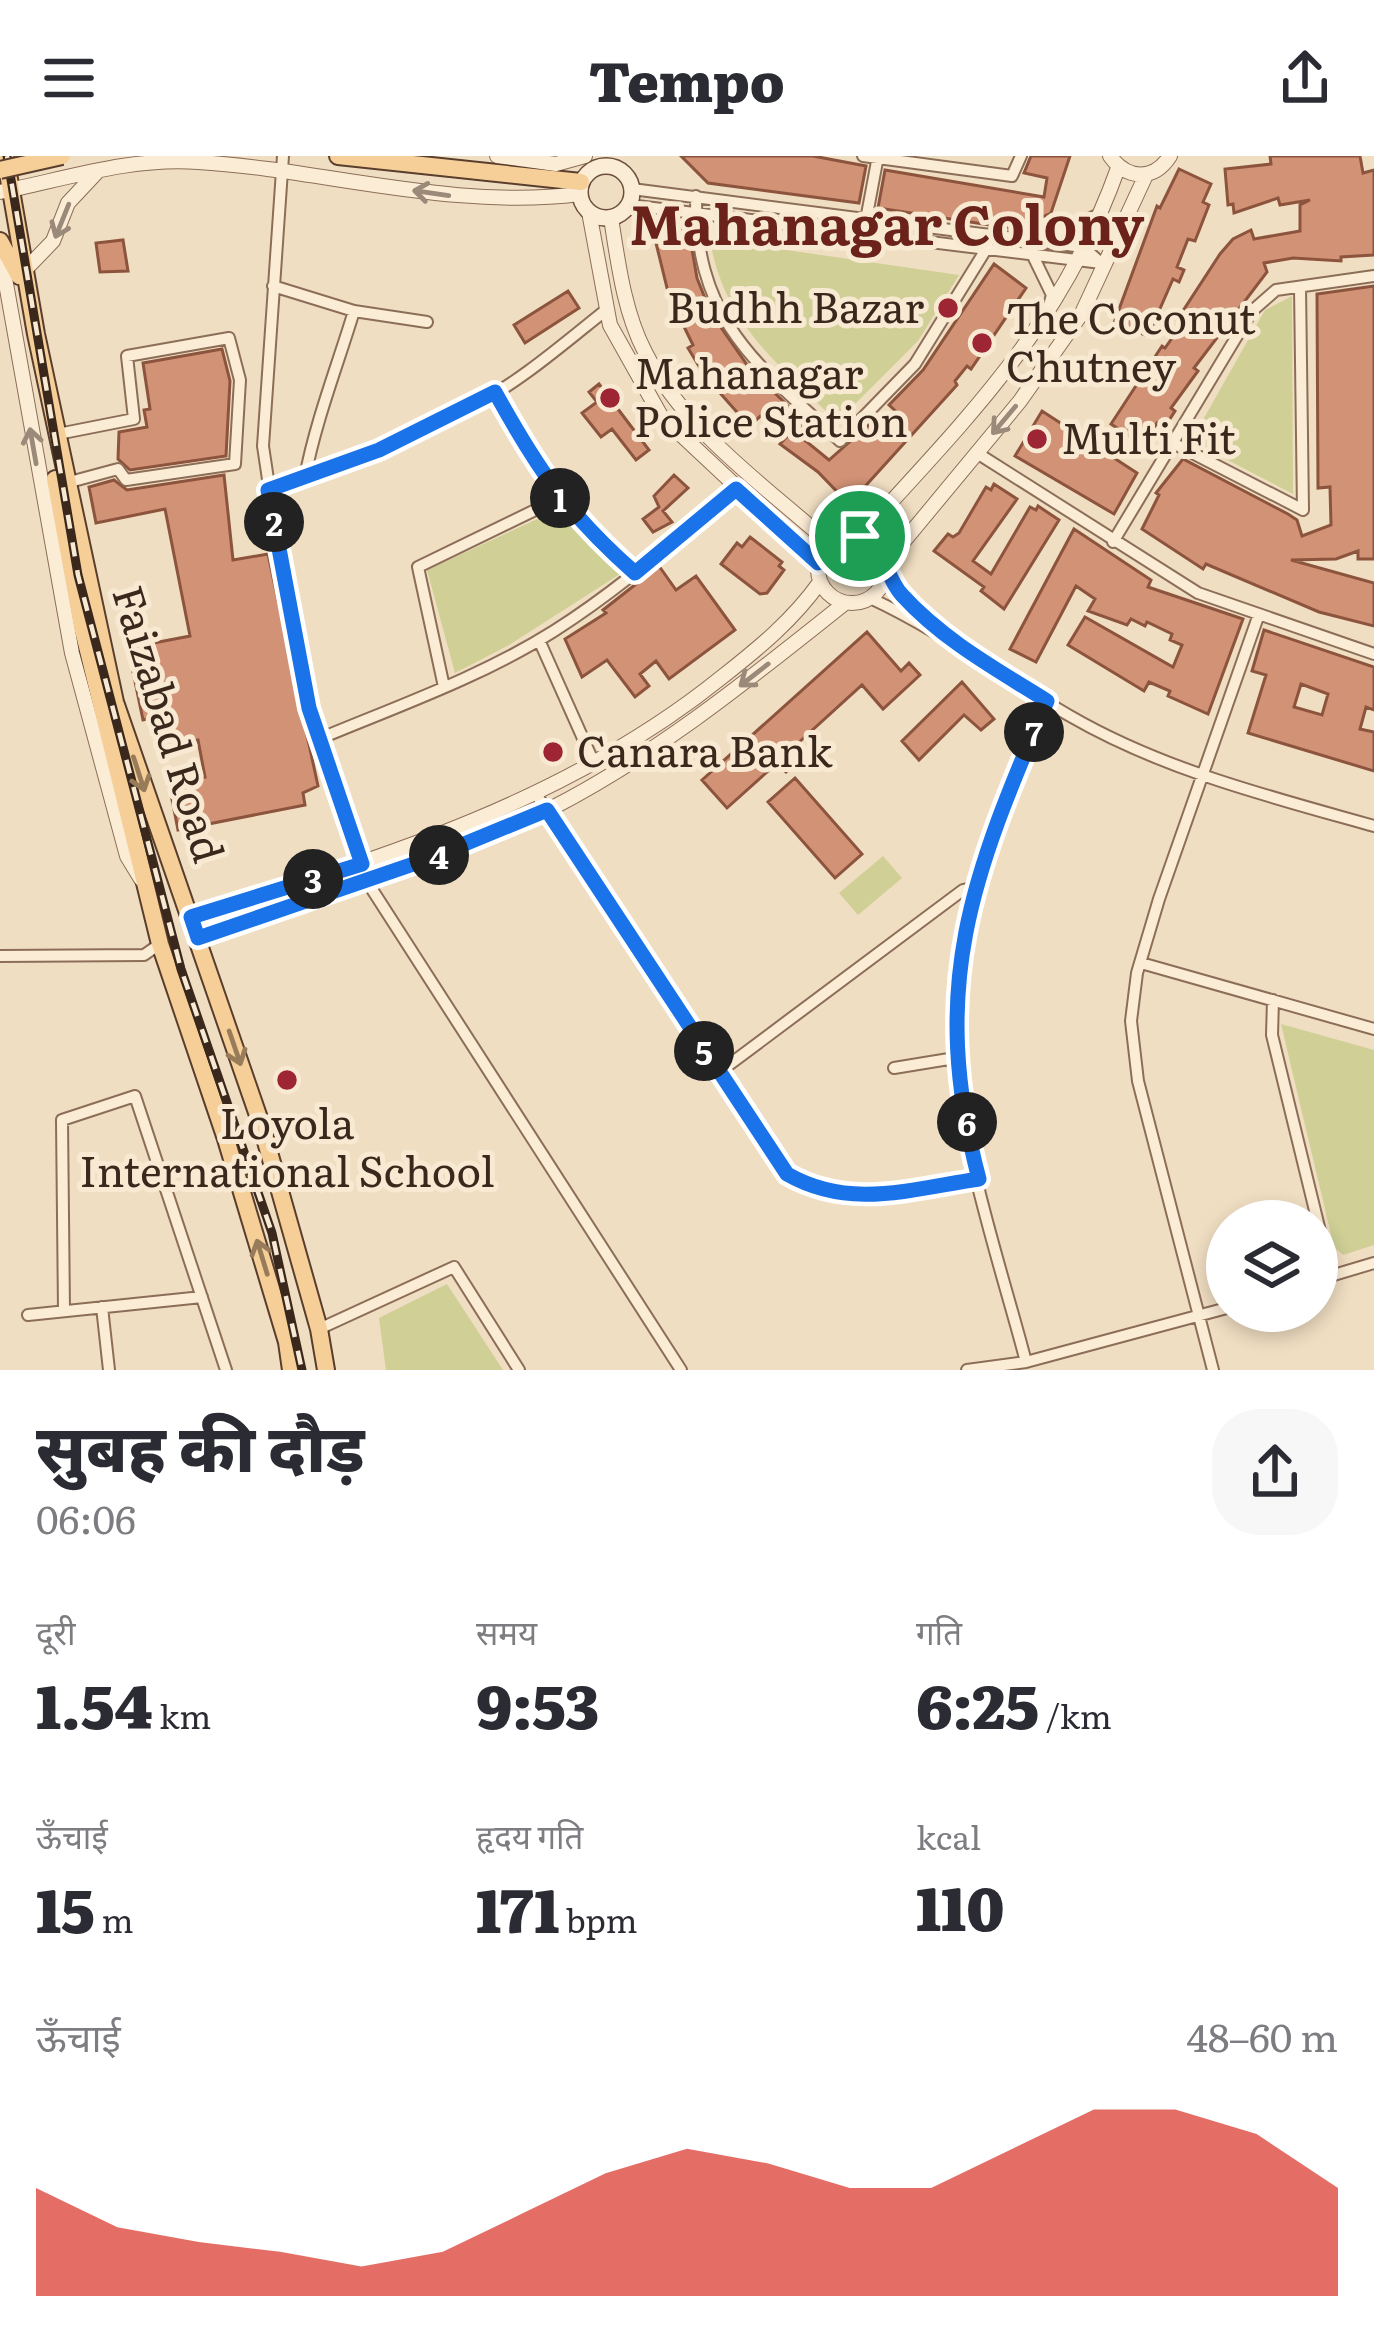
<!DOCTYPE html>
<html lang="hi">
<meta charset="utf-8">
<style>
body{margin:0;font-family:Literata,"Noto Sans Devanagari",serif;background:#f7f7f7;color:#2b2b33;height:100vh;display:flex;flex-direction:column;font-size:45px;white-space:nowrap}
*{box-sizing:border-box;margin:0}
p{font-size:39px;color:#7c7c81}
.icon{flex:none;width:66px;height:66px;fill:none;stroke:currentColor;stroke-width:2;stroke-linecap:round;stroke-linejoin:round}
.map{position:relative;height:1214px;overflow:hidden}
.panel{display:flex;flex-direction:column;background:#fff;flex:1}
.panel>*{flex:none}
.fabs{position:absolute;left:1206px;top:1044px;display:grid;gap:24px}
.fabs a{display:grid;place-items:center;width:132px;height:132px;border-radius:50%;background:#fff;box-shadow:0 6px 18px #0003;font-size:60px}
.pin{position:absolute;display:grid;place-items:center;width:102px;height:102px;color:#fff;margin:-51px;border:6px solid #fff;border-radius:50%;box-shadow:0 3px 12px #0007}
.km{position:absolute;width:60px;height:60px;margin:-30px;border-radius:50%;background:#222;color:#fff;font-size:33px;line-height:60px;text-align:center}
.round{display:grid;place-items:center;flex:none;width:126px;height:126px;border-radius:48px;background:#f7f7f7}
.headline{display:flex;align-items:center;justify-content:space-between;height:204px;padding:0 36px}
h1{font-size:66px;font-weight:800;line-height:90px}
.metrics{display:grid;grid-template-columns:repeat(3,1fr);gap:18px;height:204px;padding:12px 36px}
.metrics div{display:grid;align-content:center}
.metrics b{font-size:60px;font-weight:800}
.metrics small{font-size:33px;font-weight:400}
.metrics p{font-size:33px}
.chart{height:336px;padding:24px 36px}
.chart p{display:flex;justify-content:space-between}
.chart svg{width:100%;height:216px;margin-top:12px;fill:#d93025;opacity:.7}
header{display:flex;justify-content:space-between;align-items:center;height:156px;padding:0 36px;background:#fff;font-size:54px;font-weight:800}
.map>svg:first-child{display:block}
.green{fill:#cfcf96}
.building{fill:#d19276;stroke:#8c543d;stroke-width:3;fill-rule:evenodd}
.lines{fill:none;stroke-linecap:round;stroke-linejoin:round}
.minor-casing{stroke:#8c6e58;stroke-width:14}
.tertiary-casing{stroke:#8c6e58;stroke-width:16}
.secondary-casing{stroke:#6d4f3b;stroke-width:18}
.primary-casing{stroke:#593d2d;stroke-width:20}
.minor{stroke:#fbecd6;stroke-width:10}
.tertiary{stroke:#fbecd6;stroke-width:14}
.secondary{stroke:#fbecd6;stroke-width:15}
.primary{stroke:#f6cf98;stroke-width:16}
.rail-casing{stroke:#3b281d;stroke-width:9}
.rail{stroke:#f7e9d2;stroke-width:4.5;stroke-dasharray:14;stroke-linecap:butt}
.primary-bridge-casing{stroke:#593d2d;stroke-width:20;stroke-linecap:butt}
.primary-bridge{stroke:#f6cf98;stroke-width:16}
.oneway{stroke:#9b8a7a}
.oneway2{stroke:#987c5a}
.route-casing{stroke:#fff;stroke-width:24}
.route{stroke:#1a73e8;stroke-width:15}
.poi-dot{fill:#9e2533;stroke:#f7e9d2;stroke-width:4.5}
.labels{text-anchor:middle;stroke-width:10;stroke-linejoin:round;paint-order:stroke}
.poi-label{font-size:42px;fill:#3b281d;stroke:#f7e9d2;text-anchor:start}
.street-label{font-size:42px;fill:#3b281d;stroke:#f7e9d2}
.district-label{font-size:54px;font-weight:bold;fill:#6a221a;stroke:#f7e9d2}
</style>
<header><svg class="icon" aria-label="menu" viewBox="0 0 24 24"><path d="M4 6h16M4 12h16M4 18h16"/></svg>Tempo<svg class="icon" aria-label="share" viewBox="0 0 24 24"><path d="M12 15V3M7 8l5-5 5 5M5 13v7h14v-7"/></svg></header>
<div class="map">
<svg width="1374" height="1214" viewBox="0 0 1374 1214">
<rect width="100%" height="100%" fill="#f0dec2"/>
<path class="green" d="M710,83L959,119L918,185L837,266C780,209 723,168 710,83Z
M1292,140L1293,338L1191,285L1265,154Z
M557,354L620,418L509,489L455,517L427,414Z
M883,700L902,722L858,759L839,737Z
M1281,868L1374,894V1089L1343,1099L1334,1091Z
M447,1128L503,1214H386L379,1162Z"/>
<path class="building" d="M681,0H813L866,10L859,47L708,27Z
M1031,0H1070L1051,57L1016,73L878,52L885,14L1044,41L1047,22L1024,17Z
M1270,0H1360L1363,17L1374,14V99L1341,101V105L1293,102L1264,107L1267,116L1194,212L1198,215L1171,252L1175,255L1164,272L1157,267L1143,289L1111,268L1162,190L1165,192L1182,168L1177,164L1220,98L1233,83L1251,74L1254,83L1300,75V49L1310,44L1280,49L1278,42L1234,57L1233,48L1228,49L1225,13L1271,8Z
M1179,13L1211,28L1203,46L1209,49L1195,85L1188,83L1177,111L1184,114L1179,126L1173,123L1148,180L1114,167L1157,50L1160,52Z
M688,70L697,122L711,157L750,213L812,273L802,282L829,304L872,266L887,279L902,261L889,249L923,214L994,108L1026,132L971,213L967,210L955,225L957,229L849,348L818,316L780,288L792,275L769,252L754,266L748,259L743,263L705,220L688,192L693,189L669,140L653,75Z
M123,84L128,115L100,116L96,87Z
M1374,130V403H1358V395L1336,403L1291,404L1374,427V470L1319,456L1206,408L1203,413L1142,373L1159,339L1156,337L1183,303L1288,358L1297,364L1302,380L1331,369L1330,331L1318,332L1317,138Z
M568,135L579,152L525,187L514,169Z
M222,193L230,225L226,300L130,314L118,303L119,276L147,271L144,254L150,253L143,207Z
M599,228L649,294L636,304L612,273L601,281L582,257L597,246L589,236Z
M1042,255L1137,317L1114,358L1015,300Z
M224,319L233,404L268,398L318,630L303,637L305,649L178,674L169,628L205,621L198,584L180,587L179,582L168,584L163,559L143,564L133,516L141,508L138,490L190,480L165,353L96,367L89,331L114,324L127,334Z
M674,319L688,332L663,355L672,366L653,376L643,363L659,351L654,340Z
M994,328L1017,343L973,405L991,418L1030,351L1036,354L1038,350L1059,364L1004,453L981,435L984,431L934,395L948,378L953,381L959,377L986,331L991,334Z
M1074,373L1151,424L1148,431L1243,463L1208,558L1168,540L1170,535L1149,526L1144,535L1068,489L1085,461L1173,511L1182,489L1170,484L1172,478L1147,466L1145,470L1131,463L1127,469L1088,455L1095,443L1076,430L1036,506L1010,493Z
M750,381L782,406L779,410L784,414L767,437L760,438L721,408L737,387L742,391Z
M659,410L676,434L696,420L735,474L669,523L656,505L640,518L649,530L635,541L607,504L582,521L565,483L606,457L603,454Z
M1264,474L1374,511V554L1366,551L1360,573L1374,576V615L1248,577L1266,519L1252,515ZM1301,528L1328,538L1322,559L1294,551Z
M867,476L901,515L909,507L920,519L883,553L862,529L785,599L794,609L786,616L777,607L727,652L702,624Z
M962,526L994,563L981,574L964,559L919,604L902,585Z
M795,622L862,698L835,722L768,646Z"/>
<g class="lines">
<defs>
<path id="minor" d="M283,0L263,290L284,430L309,552L361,708
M863,0L1012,20L1021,0
M632,33L1083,91L1101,107
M696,40C695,164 756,208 840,285L915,208L985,95L990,78
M629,49L1101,107
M863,80L878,0
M1046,82L1100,58
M1034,102L1052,139L1050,146
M273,130L354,155L427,166
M495,237C538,314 569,358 635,417
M58,278L134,263L127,200L229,182L240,224L235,308L126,324L118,313L66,327
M1173,287L1303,354L1300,131
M977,297L1198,437L1374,498
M305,321C316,264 337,211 354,155
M268,334C336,309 404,285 469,252C519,227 562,189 606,154
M1113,386L1252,155L1276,134L1374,120
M885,421L923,463
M870,442C941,475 1002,521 1070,560C1163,614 1271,641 1374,670
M539,484L594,607
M444,531L418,411L560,342
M319,583C398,550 481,521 554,475C619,434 677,382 736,333
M536,638L787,1018C852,1054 909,1033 979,1023
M366,724L681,1214
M0,800L144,799L160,788
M1141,807L1374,873
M1273,844L1272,879L1331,1120
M894,912L955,902
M718,917L963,734L976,731
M1317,1124L1374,1107
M102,1151L109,1214
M64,1155L62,964L135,940L226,1214
M28,1159L202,1141
M319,1173L454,1111L519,1214
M1026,1206C998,1098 945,950 955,840C965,735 1006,641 1047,545
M967,1214L1026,1206L1227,1152
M1213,1214L1138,925L1131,865L1137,817L1159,743L1259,458"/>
<path id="tertiary" d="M497,0L556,8L585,0
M1110,0C1127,24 1154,25 1170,0
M0,36C65,23 131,1 198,6C326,14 451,54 580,38
M589,56L610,169L661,260L818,407
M611,62C618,106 624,156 645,196C684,274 765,330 829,387
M0,94L72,497L127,700L141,723
M25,114L53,85L68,47L98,15
M818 413a34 34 0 1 1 68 0a34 34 0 1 1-68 0Z
M860,380C970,259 1062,169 1118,12
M885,408L1020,245L1082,157L1146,19
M191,761C379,703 566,647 722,521C759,492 793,464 820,426
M198,781C315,741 440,708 552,652C659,597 752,521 845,447"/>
<path id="secondary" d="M580 36a26 26 0 1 1 52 0a26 26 0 1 1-52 0Z"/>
<path id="primary" d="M5,0L36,178L115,546L261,968L319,1173L326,1214
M338,0L581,26
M0,85L19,120
M55,323L82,470L160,788L226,983L287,1186L291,1214"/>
</defs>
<use href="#minor" class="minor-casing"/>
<use href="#tertiary" class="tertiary-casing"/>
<use href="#secondary" class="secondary-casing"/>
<use href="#primary" class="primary-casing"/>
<use href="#minor" class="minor"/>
<use href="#tertiary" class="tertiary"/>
<use href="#secondary" class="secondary"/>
<use href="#primary" class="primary"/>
<defs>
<path id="rail" d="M7,0L78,419L181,813L272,1077L302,1214"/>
</defs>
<use href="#rail" class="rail-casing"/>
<use href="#rail" class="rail"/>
<defs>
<path id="primary-bridge" d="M0,14L62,0"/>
</defs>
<use href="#primary-bridge" class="primary-bridge-casing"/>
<use href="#primary-bridge" class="primary-bridge"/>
</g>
<defs><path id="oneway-shaft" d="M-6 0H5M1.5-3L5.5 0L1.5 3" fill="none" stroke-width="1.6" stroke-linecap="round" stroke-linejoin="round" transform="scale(3)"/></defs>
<g class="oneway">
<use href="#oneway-shaft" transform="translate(431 37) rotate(-172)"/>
<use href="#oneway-shaft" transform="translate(62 65) rotate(112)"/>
<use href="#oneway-shaft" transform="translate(1004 264) rotate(130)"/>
<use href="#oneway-shaft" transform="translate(33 290) rotate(-100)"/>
<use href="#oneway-shaft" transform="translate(754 519) rotate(142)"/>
</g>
<g class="oneway2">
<use href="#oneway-shaft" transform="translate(139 618) rotate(72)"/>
<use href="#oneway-shaft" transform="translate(235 892) rotate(71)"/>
<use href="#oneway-shaft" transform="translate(262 1101) rotate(-107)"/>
</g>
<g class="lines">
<defs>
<path id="route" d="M495,236C538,314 568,358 635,417L736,333L818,407C825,388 840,375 861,381C885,387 884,420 902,439C943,484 996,513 1047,545C972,720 928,830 979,1023C911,1033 850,1054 787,1018L547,654L428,703L198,782L191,761L362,708L309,552L268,334L379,294Z"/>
</defs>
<use href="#route" class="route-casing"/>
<use href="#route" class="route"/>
</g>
<g class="poi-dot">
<circle cx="948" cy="152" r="12"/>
<circle cx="982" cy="187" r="12"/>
<circle cx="610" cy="242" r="12"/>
<circle cx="1037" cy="283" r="12"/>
<circle cx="553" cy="596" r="12"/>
<circle cx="287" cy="924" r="12"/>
</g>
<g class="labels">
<g class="poi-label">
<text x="924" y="167" text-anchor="end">Budhh Bazar</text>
<text x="1006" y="178">The Coconut<tspan x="1006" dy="48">Chutney</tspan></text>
<text x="634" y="233">Mahanagar<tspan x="634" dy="48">Police Station</tspan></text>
<text x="1061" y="298">Multi Fit</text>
<text x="577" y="611">Canara Bank</text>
<text x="287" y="983" text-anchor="middle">Loyola<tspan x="287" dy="48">International School</tspan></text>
</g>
<g class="street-label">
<text transform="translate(168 568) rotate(73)" y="15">Faizabad Road</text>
</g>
<g class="district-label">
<text x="887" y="89">Mahanagar Colony</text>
</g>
</g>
</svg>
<div class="fabs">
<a><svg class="icon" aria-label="layers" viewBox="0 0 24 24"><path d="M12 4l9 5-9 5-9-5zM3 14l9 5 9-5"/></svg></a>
</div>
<div class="pin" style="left:860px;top:380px;background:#1e9e55"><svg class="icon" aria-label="arrive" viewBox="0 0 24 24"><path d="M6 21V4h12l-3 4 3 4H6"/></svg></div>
<b class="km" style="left:560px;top:342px">1</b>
<b class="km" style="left:274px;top:366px">2</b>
<b class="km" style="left:313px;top:723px">3</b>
<b class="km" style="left:439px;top:699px">4</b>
<b class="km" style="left:704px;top:895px">5</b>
<b class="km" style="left:967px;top:966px">6</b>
<b class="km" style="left:1034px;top:576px">7</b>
</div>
<section class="panel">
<div class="headline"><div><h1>सुबह की दौड़</h1><p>06:06</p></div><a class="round"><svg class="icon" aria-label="share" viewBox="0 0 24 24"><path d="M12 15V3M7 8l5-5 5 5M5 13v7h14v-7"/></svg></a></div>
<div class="metrics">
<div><p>दूरी</p><b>1.54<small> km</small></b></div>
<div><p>समय</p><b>9:53</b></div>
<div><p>गति</p><b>6:25<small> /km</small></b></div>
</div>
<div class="metrics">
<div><p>ऊँचाई</p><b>15<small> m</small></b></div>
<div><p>हृदय गति</p><b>171<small> bpm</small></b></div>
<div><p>kcal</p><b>110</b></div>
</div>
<div class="chart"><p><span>ऊँचाई</span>48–60 m</p>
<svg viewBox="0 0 160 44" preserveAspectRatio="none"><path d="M0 44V22L10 30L20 33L30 35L40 38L50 35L60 27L70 19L80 14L90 17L100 22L110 22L120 14L130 6L140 6L150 11L160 22V44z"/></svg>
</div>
</section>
